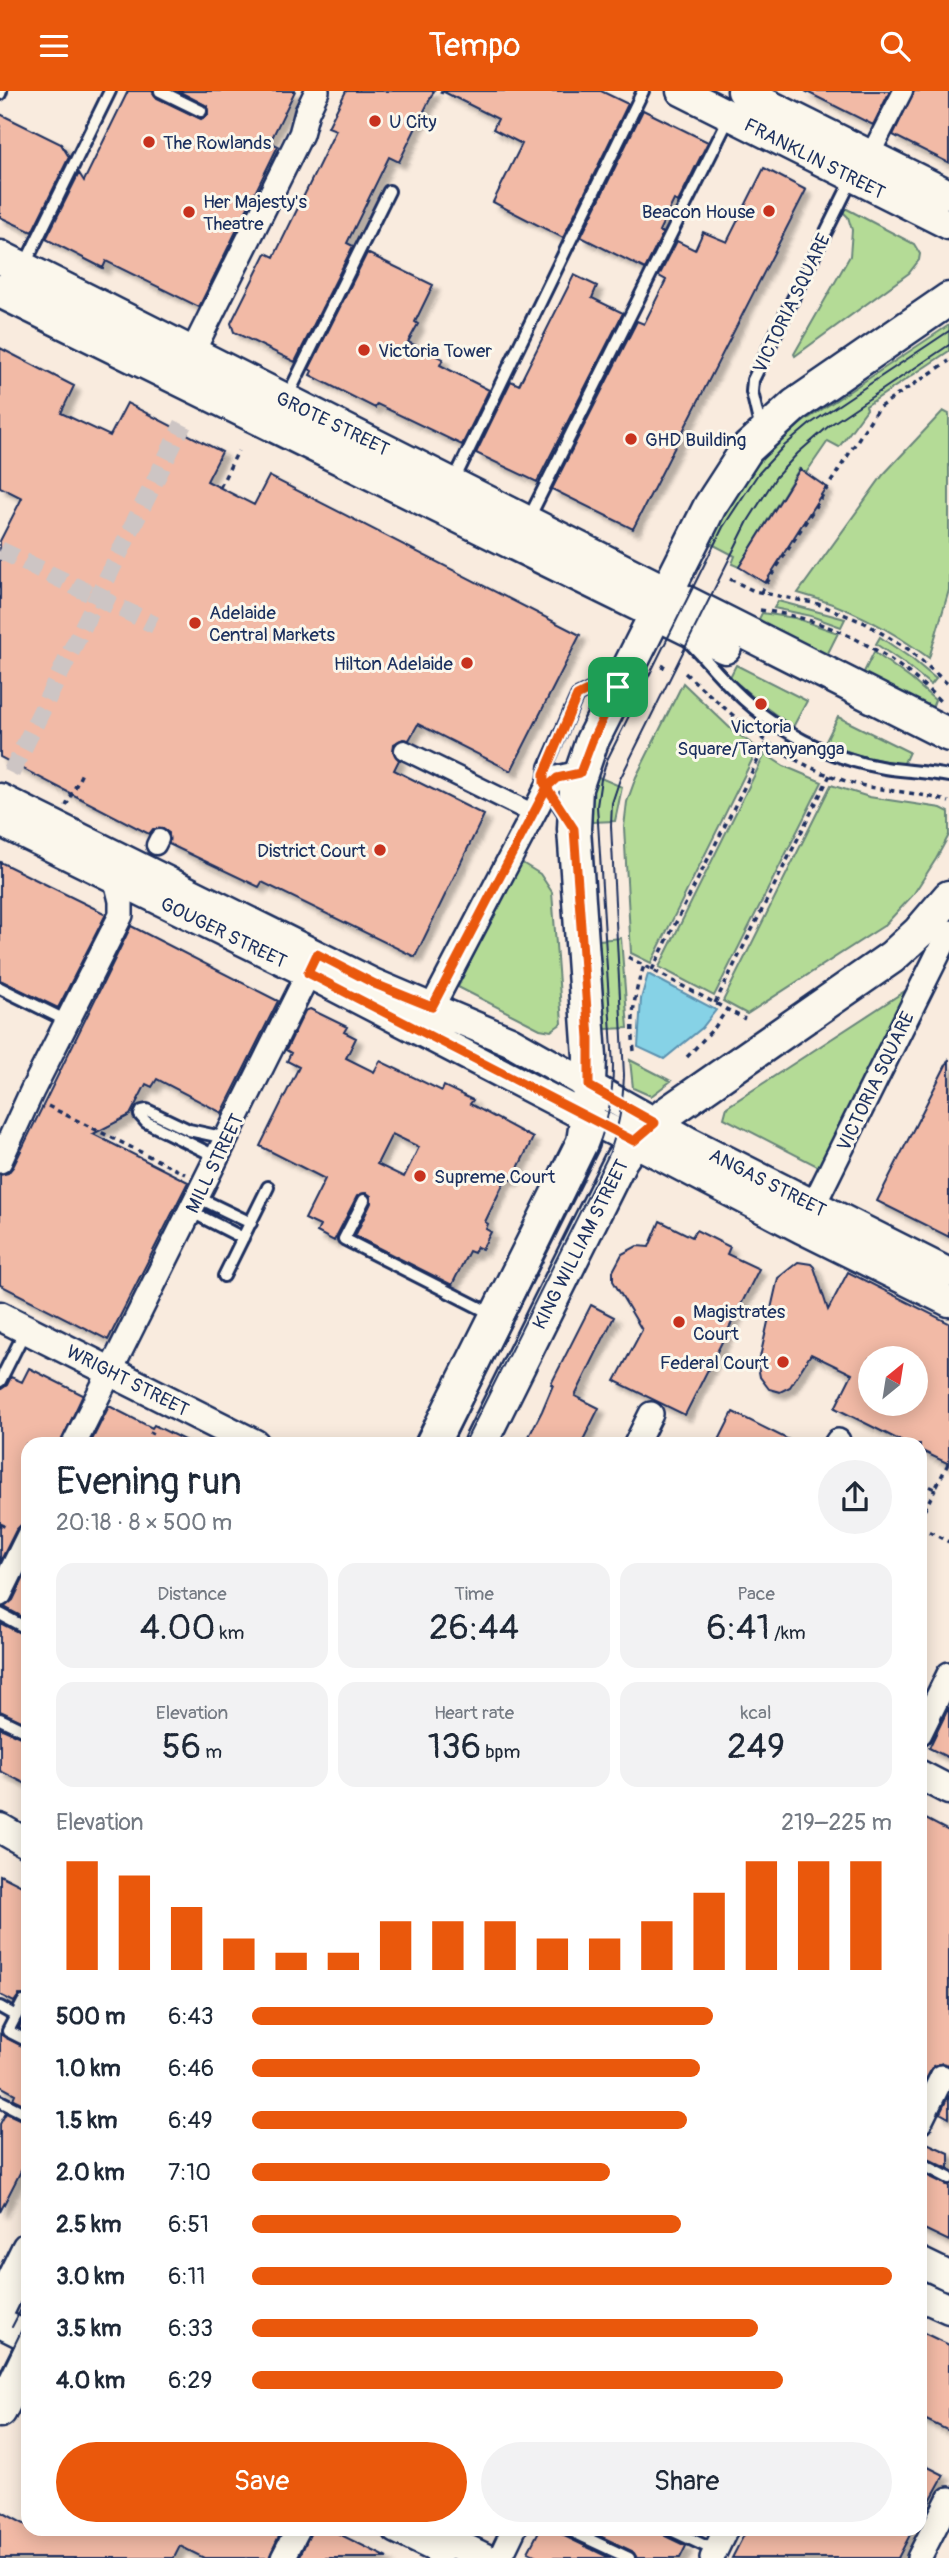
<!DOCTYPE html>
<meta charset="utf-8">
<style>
body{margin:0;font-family:Pangolin,sans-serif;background:#f2f2f3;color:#1f2937;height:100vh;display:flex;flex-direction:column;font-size:26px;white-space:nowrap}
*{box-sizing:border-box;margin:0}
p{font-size:23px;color:#747a83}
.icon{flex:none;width:38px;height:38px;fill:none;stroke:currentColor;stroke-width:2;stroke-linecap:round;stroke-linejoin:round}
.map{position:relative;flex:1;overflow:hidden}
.sheet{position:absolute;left:21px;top:1346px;width:906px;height:1099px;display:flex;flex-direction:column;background:#fff;border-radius:21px;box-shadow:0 4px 18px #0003}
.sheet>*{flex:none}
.needle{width:46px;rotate:30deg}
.fabs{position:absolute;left:858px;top:1255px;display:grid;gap:14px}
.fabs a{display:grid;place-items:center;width:70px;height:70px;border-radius:50%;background:#fff;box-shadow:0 4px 18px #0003;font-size:35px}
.pin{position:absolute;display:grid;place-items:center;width:60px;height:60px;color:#fff;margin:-30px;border-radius:14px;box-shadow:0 4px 10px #0006}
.round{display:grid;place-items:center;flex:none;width:74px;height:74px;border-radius:37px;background:#f2f2f3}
.headline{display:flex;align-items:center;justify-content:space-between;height:119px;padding:0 35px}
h1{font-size:38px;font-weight:600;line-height:52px}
.figures{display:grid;grid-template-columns:repeat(3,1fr);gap:10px;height:119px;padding:7px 35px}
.figures div{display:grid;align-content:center;border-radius:18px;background:#f2f2f3;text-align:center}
.figures b{font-size:35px;font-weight:600}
.figures small{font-size:19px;font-weight:400}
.figures p{font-size:19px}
.chart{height:196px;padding:14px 35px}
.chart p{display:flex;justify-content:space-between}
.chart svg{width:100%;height:126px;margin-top:7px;stroke:#ea580c;stroke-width:6}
.primary-button{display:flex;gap:14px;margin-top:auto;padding:14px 35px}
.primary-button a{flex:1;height:80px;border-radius:42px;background:#ea580c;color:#fff;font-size:28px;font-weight:600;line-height:80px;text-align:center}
.primary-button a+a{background:#f2f2f3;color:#1f2937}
ul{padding:0 35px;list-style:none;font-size:23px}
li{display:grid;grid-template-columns:112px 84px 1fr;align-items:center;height:52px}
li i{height:18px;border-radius:9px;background:#ea580c}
header{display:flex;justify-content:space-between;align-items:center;height:91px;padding:0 35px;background:#ea580c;color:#fff;font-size:32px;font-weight:600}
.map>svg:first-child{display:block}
.green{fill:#b4db96;stroke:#68857a;stroke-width:2}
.water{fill:#86d2e6;stroke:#5b91b0;stroke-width:2}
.building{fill:#f2baa6;stroke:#1b2f5e;stroke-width:2;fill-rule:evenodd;filter:url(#shadow)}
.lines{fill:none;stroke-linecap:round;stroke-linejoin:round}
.pedestrian-tunnel{stroke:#cdc5c4;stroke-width:18;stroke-dasharray:18 9;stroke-linecap:butt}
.service-casing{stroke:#1b2f5e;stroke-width:16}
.pedestrian-casing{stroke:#1b2f5e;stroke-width:23}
.minor-casing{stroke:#1b2f5e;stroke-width:28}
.tertiary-casing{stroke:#1b2f5e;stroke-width:33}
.secondary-casing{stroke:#1b2f5e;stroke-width:37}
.path{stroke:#1b2f5e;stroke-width:3.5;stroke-dasharray:5 5;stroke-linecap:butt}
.service{stroke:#fbf7ec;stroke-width:10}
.pedestrian{stroke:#fbf7ec;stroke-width:18}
.minor{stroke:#fbf7ec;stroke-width:23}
.tertiary{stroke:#fbf7ec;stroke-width:28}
.secondary{stroke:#fbf7ec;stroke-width:32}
.tram{stroke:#1b2f5e;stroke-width:2}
.route-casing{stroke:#fff;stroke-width:14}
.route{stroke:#ea580c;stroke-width:9}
.poi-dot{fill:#c8321e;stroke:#fbf7ec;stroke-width:2.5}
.labels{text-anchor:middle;stroke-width:6;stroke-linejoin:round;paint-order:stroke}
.poi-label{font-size:19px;fill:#1b2f5e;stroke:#fbf7ec;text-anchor:start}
.street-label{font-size:19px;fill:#1b2f5e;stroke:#fbf7ec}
</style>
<header><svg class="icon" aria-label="menu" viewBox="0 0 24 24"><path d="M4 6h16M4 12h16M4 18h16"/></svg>Tempo<svg class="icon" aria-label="search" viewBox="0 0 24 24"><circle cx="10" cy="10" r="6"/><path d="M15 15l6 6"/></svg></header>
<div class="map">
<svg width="949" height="2467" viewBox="0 0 949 2467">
<defs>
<filter id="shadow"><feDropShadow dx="6" dy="6" stdDeviation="2" flood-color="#0004"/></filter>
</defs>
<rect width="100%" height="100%" fill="#f9ebde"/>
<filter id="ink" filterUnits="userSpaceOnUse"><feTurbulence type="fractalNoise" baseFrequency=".0143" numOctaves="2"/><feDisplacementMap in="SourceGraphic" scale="14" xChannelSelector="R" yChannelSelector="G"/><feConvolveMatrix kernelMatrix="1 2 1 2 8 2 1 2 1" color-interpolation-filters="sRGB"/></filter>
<g filter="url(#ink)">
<path class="green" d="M845,117L914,153L920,163L919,169L909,182L795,265L794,263L850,165L852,139L848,126L843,121Z
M949,234V260L866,315L867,318L839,356L828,350L806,382L799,378L739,476L732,473L735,465L708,451C729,410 752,376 785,343Z
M943,320L949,323V499L929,567C887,536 849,516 798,502L883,384Z
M778,510L845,528L841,536L811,525L774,517Z
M762,522L795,527L838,542L825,568L756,534Z
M880,546L912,568L936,588L931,594L905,573L876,553Z
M874,561L911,588L935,609L930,622L861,587Z
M736,574L807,610L793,636L765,616L730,586Z
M683,592L732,639L758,657L651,872L631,862L624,736L627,711L636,686Z
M838,626L909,661L903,674L858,664L825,652Z
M765,663L784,675L822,691L714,905L659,876Z
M596,685L622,696L615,730L592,731V700Z
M831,694L869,706L941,717L949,721V744L936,768L913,804L885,834L747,923L723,910Z
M519,770L540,783L552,801L562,932L551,940L540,938L458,896Z
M621,847L628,937L605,938L599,849Z
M905,900L909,902L821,1077L724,1027L727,1016Z
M630,969L671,990L651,1005L633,997Z"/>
<path class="water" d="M648,883L716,919L702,937L664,968L638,956L641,908Z"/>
<path class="building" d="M128,0H152L157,7L201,28L208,24L207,15L178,0H295L270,51L278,55L199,216L106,170L103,177L46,148L79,82L84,90Z
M346,0H434L399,71L389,66L347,152L353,155L295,271L234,241L231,232L266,162L274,166L336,39L328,36Z
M442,0H601L628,13L563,147L493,111L522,53L493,38L498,28Z
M805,0H890L873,34Z
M914,0H949V72L893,44Z
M643,19L708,51L678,111L674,109L659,140L663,142L645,178L581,146Z
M0,23L61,53L69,66L32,141L0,126Z
M764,77L806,99L633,438L552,398L637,230L644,233L666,189L659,185L677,150L695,159L703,141L727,151Z
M367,162L433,194L415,231L418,233L408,251L443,268L440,274L489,299L462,354L377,313L375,317L310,284L312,280L309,278Z
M574,184L597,195L592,207L623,222L537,391L476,362L511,290L519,294Z
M0,257L74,295L61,322L110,345L127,312L222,361L207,390L254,414L269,385L580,544L511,680L418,633L409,649L403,648L394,653L393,660L399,669L394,679L484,724L415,866L262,791L259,796L169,753V742L163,738H153L149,743L0,666V450L22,407L0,396Z
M800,378L826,396L765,492L739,476Z
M0,771L106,823L58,917L0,889Z
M131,835L278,910L222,1022L157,988L152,996L146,993L130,1024L93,1043L188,1091L108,1249L0,1194V1084L8,1082L13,1076Z
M310,918L347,936L344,941L356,947L346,967L374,981L380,970L442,1000L444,995L473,1009L470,1013L533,1047L512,1089L506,1087L485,1131L488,1133L486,1138L491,1141L482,1158L477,1156L474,1162L469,1160L452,1194L355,1145L371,1112V1105L367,1102L357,1105L334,1150L317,1141L320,1135L305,1128L325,1088L260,1055L299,976L287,970L291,962L286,959L305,920ZM392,1043L419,1056L404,1086L377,1073Z
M949,968V1146L877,1110Z
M660,1130L692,1146L696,1139L730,1156L727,1163L759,1178L685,1324L615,1290L642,1239L613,1190V1180L622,1163L637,1155L649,1156Z
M798,1171L811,1173L814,1176L828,1219L848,1181L949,1232V1373L920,1359V1353H907L835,1317L852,1283L811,1263L790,1296L780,1301L769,1298L760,1286L758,1275L778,1187ZM870,1267H915V1312H870Z
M591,1214L614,1226L575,1305L599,1317L581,1353H525L542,1320L553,1294L551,1293Z
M29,1277L83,1304L60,1353H28V1432L21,1434L16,1439L0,1471V1299L7,1294L11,1286L22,1291Z
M109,1315L152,1337L154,1334L192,1353H90Z
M733,1321L797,1353H717Z
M28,1478V1529L4,1516L13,1509Z
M0,1532L28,1546V1633L0,1620Z
M949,1616V1667L929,1657Z
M0,1637L20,1646L28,1645V1694L0,1680Z
M920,1725L949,1740V1974L942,1972L934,1975L920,1998Z
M0,1784L28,1798V1905L19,1904L14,1911L0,1904Z
M28,1918V1941L19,1937Z
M0,1943L28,1958V2015L13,2008L15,2003L0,1995Z
M949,2004V2027L940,2022Z
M6,2022L28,2032V2072H25L0,2121V2033Z
M920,2049L949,2062V2078L920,2064Z
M920,2081L949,2095V2150L920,2136Z
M920,2240L949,2254V2340L920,2326Z
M920,2372L944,2384L920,2428Z
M0,2420L28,2435V2438H282L269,2467H204L180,2455L174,2467H0Z
M312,2438H329L388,2467H299Z
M540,2438H559L564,2445L610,2467H541L528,2461Z
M585,2438H661L665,2445L686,2455L680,2467H637L632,2460Z
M747,2438H913L898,2467H732Z"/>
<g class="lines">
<path class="pedestrian-tunnel" d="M0,459L155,534
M11,682L183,333"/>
<defs>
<path id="service" d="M160,0L201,20
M0,3L1,0
M25,173L110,0
M286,308L389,100
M761,339L752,301L753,289L853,86
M453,391L643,0
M529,427L730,25
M690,552C705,567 718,584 734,599C774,639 829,668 885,677C906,680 928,681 949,685
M567,727L544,692L546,675L577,605L589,599L612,596
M0,897L67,930
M217,1066L146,1031L140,1024L142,1020L147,1019L189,1039L226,1047
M197,1106L251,1132
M364,1109L344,1148L492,1223
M190,1120L243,1147
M224,1185L268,1096
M0,1290L26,1238
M0,1523L28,1538
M0,1628L23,1639
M23,1911L8,1940L28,1950
M0,1916L16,1925
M0,2010L28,2024
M920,2072L949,2087
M567,2438L629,2467
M669,2438L716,2460"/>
<path id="pedestrian" d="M870,64L903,0
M404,659L526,719
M156,754L159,748"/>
<path id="minor" d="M186,274L301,43L307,21L317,0
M432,916L549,693L557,687L580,682
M0,1070L32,1000L121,824V810L116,789
M807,1127L949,841
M74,1353L316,867
M636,1353L651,1323
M836,1353L838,1350
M0,1503L28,1446
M920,1642L949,1583
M920,2031L942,1986
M283,2467L298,2438
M500,2467L514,2438
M712,2467L726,2438
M919,2467L949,2408"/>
<path id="tertiary" d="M681,0L949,134
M742,0L949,103
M0,707L375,893L510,950L688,1050L949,1182
M0,731L308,882L802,1138L949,1211
M0,1225L255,1353
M920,1684L949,1699
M0,1737L28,1753
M920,2171L949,2185
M920,2205L949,2218
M0,2232L28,2246
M397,2438L440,2459
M426,2438L485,2467"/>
<path id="secondary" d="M0,166C317,324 633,484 949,644
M0,200L725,556
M432,1353L583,1051L588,1017L590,966L574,738L576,697L592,650L710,415L747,358L795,314L949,208
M480,1353L621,1069L634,1050L666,1023L892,866L919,841L949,806
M0,2215L28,2158
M0,2320L28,2264"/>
</defs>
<use href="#service" class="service-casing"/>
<use href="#pedestrian" class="pedestrian-casing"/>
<use href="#minor" class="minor-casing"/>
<use href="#tertiary" class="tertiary-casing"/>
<use href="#secondary" class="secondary-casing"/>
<path class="path" d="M441,3L442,0
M220,396L238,360
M730,488L754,500L818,513L865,532L908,558L949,594
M761,501L878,317L949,270
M760,519C831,528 890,560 940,610
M662,578L665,572
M685,582C740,630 777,669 849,691C882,701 917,700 949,711
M66,715L82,682
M628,866L745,928
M652,879L766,653
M715,912L830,684
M634,960C631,929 633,904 644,875
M687,966L715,936L727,918
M48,1015L185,1083
M156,1335V1334
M25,1353L28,1355
M147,1353L152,1341
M920,1391L935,1398L949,1371
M920,1428L935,1398
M0,1433L9,1437
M920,1436L949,1451"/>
<use href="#service" class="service"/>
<use href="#pedestrian" class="pedestrian"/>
<use href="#minor" class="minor"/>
<use href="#tertiary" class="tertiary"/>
<use href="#secondary" class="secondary"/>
<path class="tram" d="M452,1353L597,1058C608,1031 613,1005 613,975L597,715L601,688L607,669L723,436L758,383L783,356L810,333L949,240
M464,1353L609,1063C619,1037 623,1013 624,984L611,735L612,712L620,688L748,430L776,386L798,362L830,334L949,254
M12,2236L28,2205
M0,2284L28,2226"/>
</g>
</g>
<g class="lines" filter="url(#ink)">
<defs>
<path id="route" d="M618,596L592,650L580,682L557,687L547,696L432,916L375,893L317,863L308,882L634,1050L655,1032L589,995V947L574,738L544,692V683L577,605L589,599L618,596"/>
</defs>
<use href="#route" class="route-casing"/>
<use href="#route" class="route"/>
</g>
<g class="poi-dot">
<circle cx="375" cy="30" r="7"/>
<circle cx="149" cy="51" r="7"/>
<circle cx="769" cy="120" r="7"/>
<circle cx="189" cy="121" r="7"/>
<circle cx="364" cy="259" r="7"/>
<circle cx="631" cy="348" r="7"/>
<circle cx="195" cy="532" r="7"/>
<circle cx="467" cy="572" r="7"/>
<circle cx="761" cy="613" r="7"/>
<circle cx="380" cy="759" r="7"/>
<circle cx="420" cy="1085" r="7"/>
<circle cx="679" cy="1231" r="7"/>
<circle cx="783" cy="1271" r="7"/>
</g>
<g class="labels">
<g class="poi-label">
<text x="389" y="37">U City</text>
<text x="163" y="58">The Rowlands</text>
<text x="203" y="117">Her Majesty's<tspan x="203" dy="22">Theatre</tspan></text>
<text x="755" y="127" text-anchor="end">Beacon House</text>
<text x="378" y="266">Victoria Tower</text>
<text x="645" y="355">GHD Building</text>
<text x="209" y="528">Adelaide<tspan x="209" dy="22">Central Markets</tspan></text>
<text x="453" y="579" text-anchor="end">Hilton Adelaide</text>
<text x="761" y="642" text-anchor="middle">Victoria<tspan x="761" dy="22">Square/Tartanyangga</tspan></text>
<text x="366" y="766" text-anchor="end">District Court</text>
<text x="434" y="1092">Supreme Court</text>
<text x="693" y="1227">Magistrates<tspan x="693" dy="22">Court</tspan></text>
<text x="769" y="1278" text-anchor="end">Federal Court</text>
</g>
<g class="street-label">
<text transform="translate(815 67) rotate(27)" y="7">FRANKLIN STREET</text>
<text transform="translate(791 212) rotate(-64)" y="7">VICTORIA SQUARE</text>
<text transform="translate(333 332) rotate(26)" y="7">GROTE STREET</text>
<text transform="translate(224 841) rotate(26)" y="7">GOUGER STREET</text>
<text transform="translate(875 990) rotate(-64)" y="7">VICTORIA SQUARE</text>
<text transform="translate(214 1072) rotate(-64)" y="7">MILL STREET</text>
<text transform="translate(768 1091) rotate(27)" y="7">ANGAS STREET</text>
<text transform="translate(580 1153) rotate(-63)" y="7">KING WILLIAM STREET</text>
<text transform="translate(128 1289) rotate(27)" y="7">WRIGHT STREET</text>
</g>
</g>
</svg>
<div class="fabs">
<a><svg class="needle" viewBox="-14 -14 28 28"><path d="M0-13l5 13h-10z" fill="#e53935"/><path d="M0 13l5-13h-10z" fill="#747a83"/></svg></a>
</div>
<div class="pin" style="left:618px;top:596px;background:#1e9e55"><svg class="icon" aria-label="arrive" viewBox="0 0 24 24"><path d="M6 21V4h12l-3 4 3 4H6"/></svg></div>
<section class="sheet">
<div class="headline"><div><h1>Evening run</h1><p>20:18 · 8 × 500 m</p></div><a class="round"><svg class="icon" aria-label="share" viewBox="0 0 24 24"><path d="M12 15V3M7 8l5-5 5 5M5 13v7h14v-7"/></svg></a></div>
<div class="figures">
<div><p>Distance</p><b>4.00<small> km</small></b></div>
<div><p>Time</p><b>26:44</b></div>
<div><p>Pace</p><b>6:41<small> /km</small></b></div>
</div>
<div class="figures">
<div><p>Elevation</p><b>56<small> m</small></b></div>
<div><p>Heart rate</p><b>136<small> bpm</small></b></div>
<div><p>kcal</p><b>249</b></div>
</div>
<div class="chart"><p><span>Elevation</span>219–225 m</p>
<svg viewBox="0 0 160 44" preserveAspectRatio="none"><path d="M5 44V6M15 44V11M25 44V22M35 44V33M45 44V38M55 44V38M65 44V27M75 44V27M85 44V27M95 44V33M105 44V33M115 44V27M125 44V17M135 44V6M145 44V6M155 44V6"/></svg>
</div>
<ul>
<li><b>500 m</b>6:43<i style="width:72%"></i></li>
<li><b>1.0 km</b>6:46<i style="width:70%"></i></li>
<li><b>1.5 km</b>6:49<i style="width:68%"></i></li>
<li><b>2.0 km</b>7:10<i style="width:56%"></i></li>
<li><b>2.5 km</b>6:51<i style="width:67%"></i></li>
<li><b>3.0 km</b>6:11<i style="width:100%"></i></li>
<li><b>3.5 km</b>6:33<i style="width:79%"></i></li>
<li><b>4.0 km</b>6:29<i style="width:83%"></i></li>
</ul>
<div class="primary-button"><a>Save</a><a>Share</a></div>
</section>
</div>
